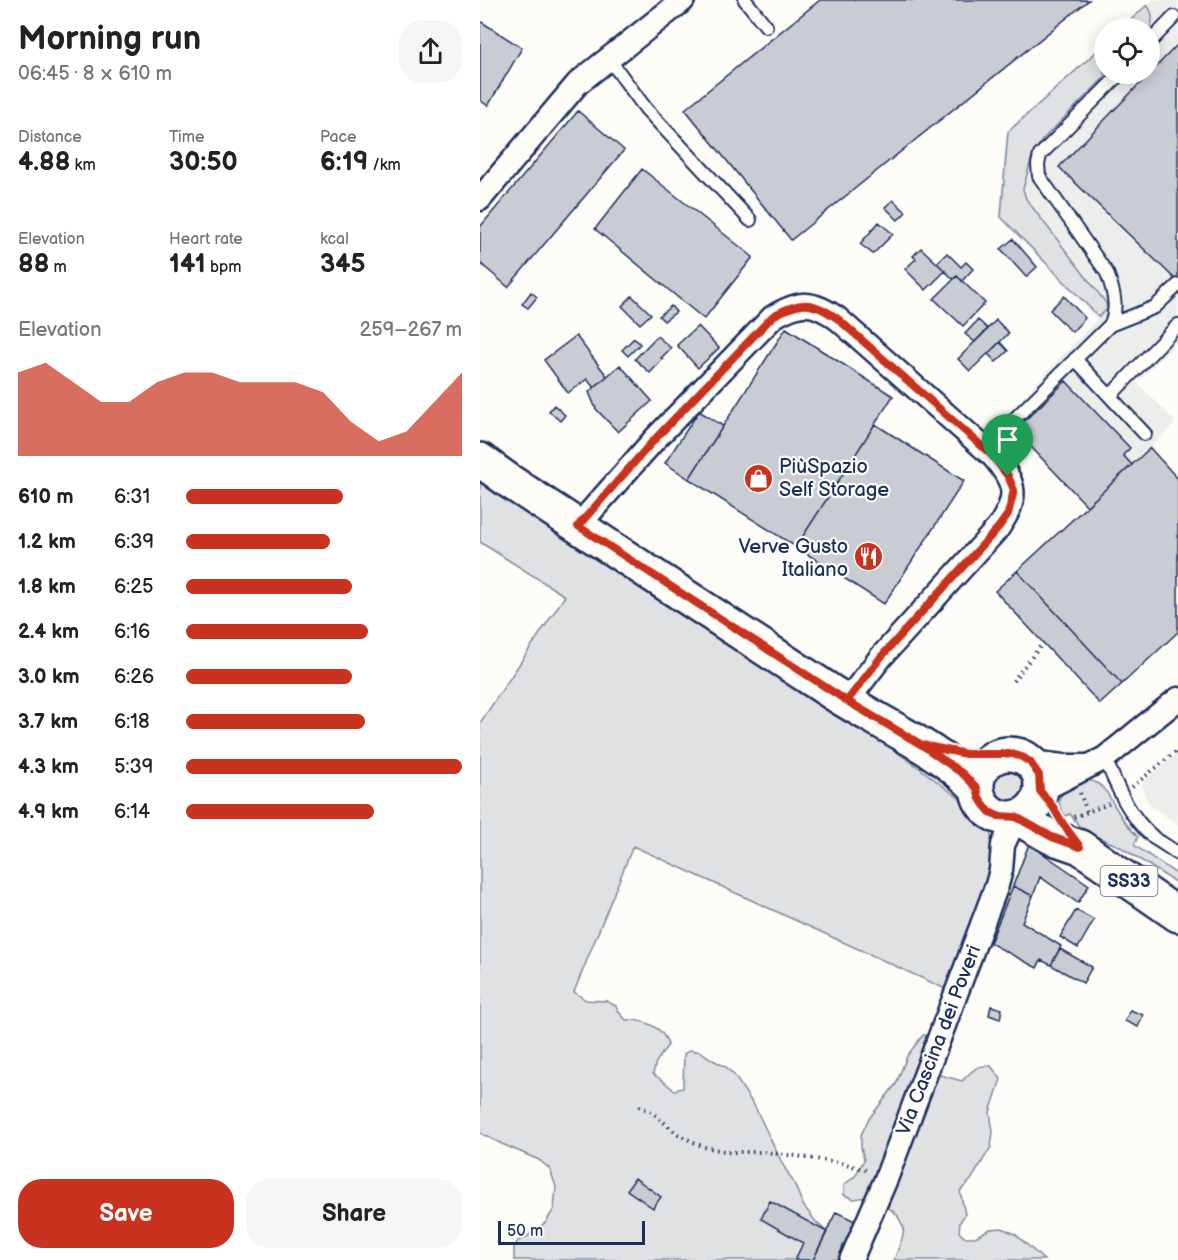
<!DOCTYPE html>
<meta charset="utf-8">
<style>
body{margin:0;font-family:"Balsamiq Sans",sans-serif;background:#f6f6f6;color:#222;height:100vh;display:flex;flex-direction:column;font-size:22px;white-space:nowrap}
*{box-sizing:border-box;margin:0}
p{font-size:20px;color:#767676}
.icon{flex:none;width:33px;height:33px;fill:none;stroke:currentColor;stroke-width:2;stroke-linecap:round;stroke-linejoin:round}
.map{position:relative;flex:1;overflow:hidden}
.sheet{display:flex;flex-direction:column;background:#fff;width:480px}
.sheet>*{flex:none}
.buttons{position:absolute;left:614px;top:18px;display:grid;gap:12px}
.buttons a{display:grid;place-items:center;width:66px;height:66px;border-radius:50%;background:#fff;box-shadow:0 3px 15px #0003;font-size:30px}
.scale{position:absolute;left:18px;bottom:15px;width:147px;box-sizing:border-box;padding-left:6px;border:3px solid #1b2f5e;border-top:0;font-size:16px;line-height:21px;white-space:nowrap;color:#1b2f5e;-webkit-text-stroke:4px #fdfcf7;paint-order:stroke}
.pin{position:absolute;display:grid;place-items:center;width:51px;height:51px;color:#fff;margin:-62px -26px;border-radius:50% 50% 50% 0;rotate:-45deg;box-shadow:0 0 6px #0007}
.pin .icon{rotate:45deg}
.round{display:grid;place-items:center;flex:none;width:63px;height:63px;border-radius:24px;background:#f6f6f6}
.headline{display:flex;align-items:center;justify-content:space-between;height:102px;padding:0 18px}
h1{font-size:33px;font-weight:700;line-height:45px}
.figures{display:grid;grid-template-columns:repeat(3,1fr);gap:9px;height:102px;padding:6px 18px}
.figures div{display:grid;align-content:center}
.figures b{font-size:26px;font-weight:700}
.figures small{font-size:16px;font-weight:400}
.figures p{font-size:16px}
.chart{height:168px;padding:12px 18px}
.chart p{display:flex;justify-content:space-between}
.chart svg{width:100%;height:108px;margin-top:6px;fill:#c8321e;opacity:.7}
.button{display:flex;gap:12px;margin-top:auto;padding:12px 18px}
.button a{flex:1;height:69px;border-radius:24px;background:#c8321e;color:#fff;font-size:24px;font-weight:700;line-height:69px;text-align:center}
.button a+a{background:#f6f6f6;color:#222}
ul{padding:0 18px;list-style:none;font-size:20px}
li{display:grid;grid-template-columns:96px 72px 1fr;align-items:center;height:45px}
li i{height:15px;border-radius:8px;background:#c8321e}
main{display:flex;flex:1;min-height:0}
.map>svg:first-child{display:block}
.built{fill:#edeeec}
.green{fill:#e0e1e3;stroke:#7e88a0;stroke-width:1.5}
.building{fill:#c9ccd3;stroke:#1b2f5e;stroke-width:1.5}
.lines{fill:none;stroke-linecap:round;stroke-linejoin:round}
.service-casing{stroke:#1b2f5e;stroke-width:16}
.minor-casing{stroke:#1b2f5e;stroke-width:27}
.primary-casing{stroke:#1b2f5e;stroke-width:38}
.path{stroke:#1b2f5e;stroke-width:4;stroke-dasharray:1.5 4.5;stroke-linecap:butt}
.service{stroke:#fdfcf7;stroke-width:12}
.minor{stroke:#fdfcf7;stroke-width:22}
.primary{stroke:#fdfcf7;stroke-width:33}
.route-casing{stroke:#fff;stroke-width:12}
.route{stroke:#c8321e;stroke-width:8}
.labels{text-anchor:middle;stroke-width:4.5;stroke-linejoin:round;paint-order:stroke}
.shield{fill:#fdfcf7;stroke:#5f6c8c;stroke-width:1.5}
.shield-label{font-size:18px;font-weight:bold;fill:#1b2f5e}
.poi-label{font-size:20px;fill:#1b2f5e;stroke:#fdfcf7;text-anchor:start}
.street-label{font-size:20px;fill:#1b2f5e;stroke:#fdfcf7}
</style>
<main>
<section class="sheet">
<div class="headline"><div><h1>Morning run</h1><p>06:45 · 8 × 610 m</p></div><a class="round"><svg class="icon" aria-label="share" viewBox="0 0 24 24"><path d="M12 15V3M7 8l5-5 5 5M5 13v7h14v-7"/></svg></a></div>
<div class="figures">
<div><p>Distance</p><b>4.88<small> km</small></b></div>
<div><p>Time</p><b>30:50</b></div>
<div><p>Pace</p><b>6:19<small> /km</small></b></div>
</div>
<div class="figures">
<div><p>Elevation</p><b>88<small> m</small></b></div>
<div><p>Heart rate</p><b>141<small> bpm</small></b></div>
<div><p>kcal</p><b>345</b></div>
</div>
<div class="chart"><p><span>Elevation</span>259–267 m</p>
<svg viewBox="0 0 160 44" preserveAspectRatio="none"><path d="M0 44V10L10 6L20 14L30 22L40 22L50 14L60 10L70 10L80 14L90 14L100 14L110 18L120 30L130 38L140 34L150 22L160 10V44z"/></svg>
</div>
<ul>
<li><b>610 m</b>6:31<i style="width:57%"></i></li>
<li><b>1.2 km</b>6:39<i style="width:52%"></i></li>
<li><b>1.8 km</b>6:25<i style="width:60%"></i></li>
<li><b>2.4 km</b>6:16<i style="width:66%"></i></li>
<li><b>3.0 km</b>6:26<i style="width:60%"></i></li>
<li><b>3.7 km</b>6:18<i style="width:65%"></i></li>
<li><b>4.3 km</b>5:39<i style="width:100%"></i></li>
<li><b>4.9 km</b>6:14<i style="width:68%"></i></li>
</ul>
<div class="button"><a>Save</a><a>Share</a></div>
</section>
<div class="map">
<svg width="698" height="1260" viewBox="0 0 698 1260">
<rect width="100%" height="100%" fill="#fdfcf7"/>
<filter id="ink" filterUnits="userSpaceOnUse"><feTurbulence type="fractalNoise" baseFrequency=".0167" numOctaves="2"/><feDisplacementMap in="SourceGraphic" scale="12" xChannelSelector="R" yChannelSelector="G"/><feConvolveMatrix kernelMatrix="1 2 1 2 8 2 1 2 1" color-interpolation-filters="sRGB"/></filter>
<g filter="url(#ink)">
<path class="built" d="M673,0H698V341L657,382L695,421L693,423L694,425L607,506L535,430L522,419L617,319L519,217L526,131L624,44V74H669V28H641Z
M698,753V825L674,808L668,802L663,790L662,785L664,781Z"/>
<path class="green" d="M667,5C674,14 673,22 669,31V28H642Z
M624,45V74H628L563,139L552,156L543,189L546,199L626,303L627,309L619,317L521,217L528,132Z
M0,471L265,646L438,767L492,808L510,831L514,851L510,873L470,991L153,846L94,992L106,1000L126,1001L136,1006L139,1012L146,1020C163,1019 184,1027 188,1045L176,1062L173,1074L182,1080L194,1090L203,1088L204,1054L210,1050L221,1052L233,1060L246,1067L254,1075L275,1107L303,1165L314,1183L323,1205L336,1222L347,1232L333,1260H34V1247L38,1241L48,1236L66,1222L74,1209L76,1187L70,1169L59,1160L22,1144L0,1133V723L85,596L0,542Z
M513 785a16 16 0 1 1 32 0a16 16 0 1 1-32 0Z
M604,780C624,780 628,796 637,810C643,820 650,829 658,837L654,845L698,875V884L639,846L603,831L590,814L585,816C570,795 587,788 604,780Z
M443,1035H454L443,1068L460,1075L482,1081C492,1071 497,1064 511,1066L521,1079L510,1112L513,1132L511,1147L491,1180L480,1191L485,1214L480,1222L479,1232L484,1237H495L510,1229L522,1228L535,1234L564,1260H414L422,1239L424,1228L417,1215L403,1203L386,1197L374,1199L364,1195V1185L375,1176L384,1160L381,1147V1135L388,1120L416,1084L427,1056Z"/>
<path class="building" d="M340,0H609L311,240L205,109Z
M0,21L42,48L8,106L0,100Z
M698,44V280L697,281L579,167Z
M98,111L144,150L28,287L0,263V227Z
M162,169L273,257L224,319L115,229Z
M413,200L426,212L418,220L405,207Z
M399,222L413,234L393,254L380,244Z
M533,239L557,267L546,277L521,249Z
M441,248L465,271L446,290L425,269L436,259L433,256Z
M467,253L481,267L486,262L493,269L482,281L477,276L473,279L457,263Z
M477,276L505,303L483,326L454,299Z
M51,292L57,297L48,308L42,304Z
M152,296L171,314L160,324L142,306Z
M584,296L605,318L592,332L570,310Z
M191,306L196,312L184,321L179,316Z
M498,320L508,329L495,342L485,334Z
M516,320L529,333L490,371L478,359Z
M218,326L239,348L218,368L197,345Z
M306,328L413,396L316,547L209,479Z
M96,336L127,376L114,388L107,379L88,393L64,360Z
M177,336L191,348L181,358L183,359L170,373L155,359Z
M154,338L160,344L148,356L142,350Z
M520,342L528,351L516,362L508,354Z
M140,365L172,401L138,432L116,409L109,392Z
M586,381L650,448L643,455L652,465L607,506L535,430Z
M74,405L85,415L80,421L69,411Z
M219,411L243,426L209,479L185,463Z
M395,424L484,481L404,604L316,547Z
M670,448L698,479V632L642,684L537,571Z
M537,571L642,684L620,704L515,591Z
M549,844L609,885L598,903L560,877L553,896L533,886Z
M533,886L553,896L542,922L581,946L571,965L561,960L557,968L510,943Z
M596,910L614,920L598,948L580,937Z
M580,949L612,967L603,983L571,965Z
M511,1006L522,1009L520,1019L509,1015Z
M650,1010L663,1015L658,1027L645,1021Z
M155,1178L181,1197L173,1208L147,1190Z
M290,1201L347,1232L333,1260H315L323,1243L281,1219Z
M356,1212L377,1222L359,1260H333Z"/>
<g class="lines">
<defs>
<path id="service" d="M265,0L286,26
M669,43L694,17
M129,59L166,109L270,220
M630,325C639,309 633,289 627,273L559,176L558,165L560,155L640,74
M595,359L665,434
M630,396L698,325
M505,448L630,325L675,307L698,285
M625,758C637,787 649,817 674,838C682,843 690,848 698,854"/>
<path id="minor" d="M0,199L98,83L203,0
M98,526L174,440L293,317C320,301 332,300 358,319L513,456C537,484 539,497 518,528L401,657L367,701
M550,762L583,766H605
M560,791L625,758L698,699
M371,1260L406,1179L517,885L521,870L523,845L536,817"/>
<path id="primary" d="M0,460L29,481C137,552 245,622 353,693C401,724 456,747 497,788
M497 786a32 32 0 1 1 64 0a32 32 0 1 1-64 0Z
M536,817L571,837L600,847L698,915"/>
</defs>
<use href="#service" class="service-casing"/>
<use href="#minor" class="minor-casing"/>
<use href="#primary" class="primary-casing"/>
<path class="path" d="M533,681L563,643
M652,787L698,750
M600,793L607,812
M594,817L629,804
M159,1106L172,1112L197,1134L224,1147L249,1152H284L323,1157L366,1164L389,1171"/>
<use href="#service" class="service"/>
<use href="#minor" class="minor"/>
<use href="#primary" class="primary"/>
</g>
</g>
<g class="lines" filter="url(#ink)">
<defs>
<path id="route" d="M528,476L534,490L528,514L518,528L401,657L367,701L442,745L483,774L497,788L499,797L504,805L510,812L518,816L536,817L572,837L600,847L583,824L573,807L560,791L559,775L550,762L542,757L532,754H486L442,745L367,701L98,526L174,440L293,316C320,301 332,300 358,319L513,456L528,476"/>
</defs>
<use href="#route" class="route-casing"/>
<use href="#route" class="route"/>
</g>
<defs>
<symbol id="shop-disc" viewBox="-11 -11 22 22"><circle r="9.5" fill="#c8321e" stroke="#fdfcf7"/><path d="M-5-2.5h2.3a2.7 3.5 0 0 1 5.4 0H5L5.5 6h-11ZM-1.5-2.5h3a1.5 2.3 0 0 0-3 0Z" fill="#fff"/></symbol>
<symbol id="restaurant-disc" viewBox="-11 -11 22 22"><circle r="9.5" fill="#c8321e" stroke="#fdfcf7"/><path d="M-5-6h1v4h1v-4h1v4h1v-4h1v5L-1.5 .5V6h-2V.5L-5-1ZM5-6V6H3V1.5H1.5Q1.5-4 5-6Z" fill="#fff"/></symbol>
</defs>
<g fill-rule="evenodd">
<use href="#shop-disc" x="262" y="462" width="33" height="33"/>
<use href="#restaurant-disc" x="372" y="540" width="33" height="33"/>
</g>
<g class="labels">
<rect class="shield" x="620.5" y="866" width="57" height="30" rx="4.5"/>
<g class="shield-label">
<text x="649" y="887">SS33</text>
</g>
<g class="poi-label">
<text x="299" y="473">PiùSpazio<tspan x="299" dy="23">Self Storage</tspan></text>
<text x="368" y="553" text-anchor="end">Verve Gusto<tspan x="368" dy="23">Italiano</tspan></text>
</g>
<g class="street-label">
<text transform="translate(458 1040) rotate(-69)" y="7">Via Cascina dei Poveri</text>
</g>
</g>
</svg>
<div class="buttons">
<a><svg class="icon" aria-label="locate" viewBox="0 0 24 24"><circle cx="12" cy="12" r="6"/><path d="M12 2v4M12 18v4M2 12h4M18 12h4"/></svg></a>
</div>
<div class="scale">50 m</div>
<div class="pin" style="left:528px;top:476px;background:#1e9e55"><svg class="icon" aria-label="arrive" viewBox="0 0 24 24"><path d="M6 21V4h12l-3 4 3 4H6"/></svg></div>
</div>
</main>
